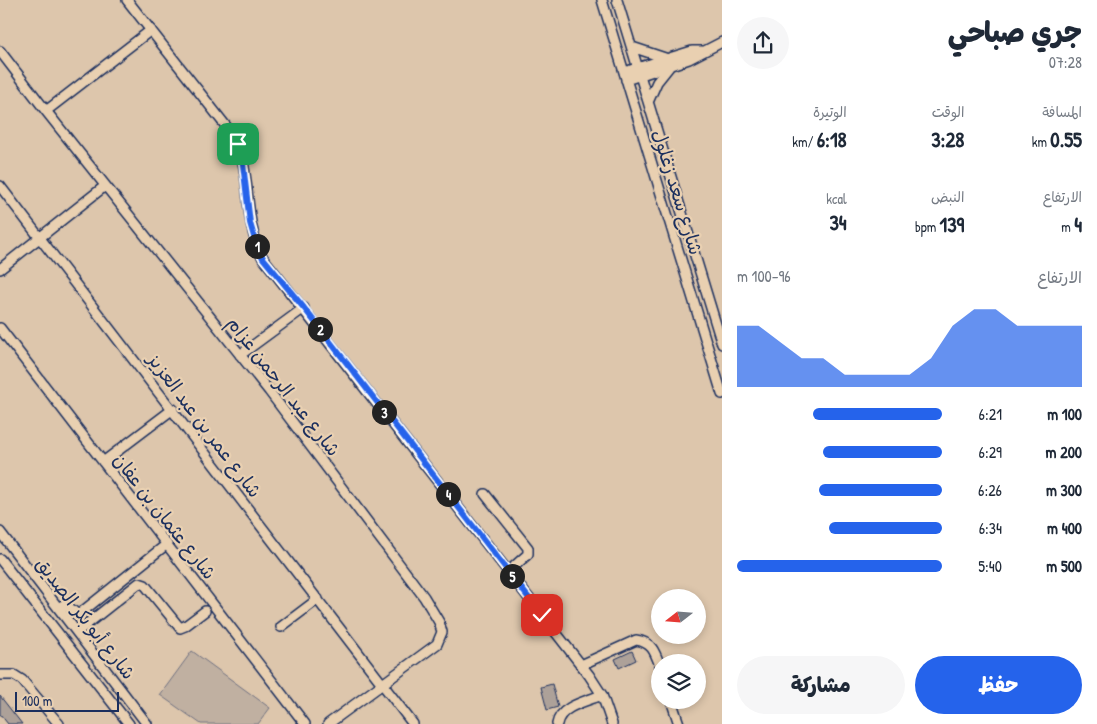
<!DOCTYPE html>
<html lang="ar">
<meta charset="utf-8">
<style>
body{margin:0;font-family:"Patrick Hand","Playpen Sans Arabic",sans-serif;background:#f6f6f7;color:#1f2937;direction:rtl;height:100vh;display:flex;flex-direction:column;font-size:19px;white-space:nowrap}
*{box-sizing:border-box;margin:0}
p{font-size:16px;color:#747a83}
.icon{flex:none;width:28px;height:28px;fill:none;stroke:currentColor;stroke-width:2;stroke-linecap:round;stroke-linejoin:round}
.map{position:relative;flex:1;overflow:hidden;direction:ltr}
.panel{display:flex;flex-direction:column;background:#fff;width:375px}
.panel>*{flex:none}
.needle{width:32px;rotate:253deg}
.tools{position:absolute;left:651px;top:589px;display:grid;gap:10px}
.tools a{display:grid;place-items:center;width:55px;height:55px;border-radius:50%;background:#fff;box-shadow:0 2px 8px #0003;font-size:25px}
.scale{position:absolute;left:15px;bottom:12px;width:104px;box-sizing:border-box;padding-left:5px;border:2px solid #1b2f5e;border-top:0;font-size:14px;line-height:18px;white-space:nowrap;color:#1b2f5e;-webkit-text-stroke:4px #e9d0b1;paint-order:stroke}
.pin{position:absolute;display:grid;place-items:center;width:42px;height:42px;color:#fff;margin:-21px;border-radius:10px;box-shadow:0 2px 8px #0006}
.km{position:absolute;width:25px;height:25px;margin:-12px;border-radius:50%;background:#222;color:#fff;font-size:14px;line-height:25px;text-align:center}
.round{display:grid;place-items:center;flex:none;width:52px;height:52px;border-radius:26px;background:#f6f6f7}
.head{display:flex;align-items:center;justify-content:space-between;height:85px;padding:0 15px}
h1{font-size:28px;font-weight:800;line-height:38px}
.metrics{display:grid;grid-template-columns:repeat(3,1fr);gap:8px;height:85px;padding:5px 15px}
.metrics div{display:grid;align-content:center}
.metrics b{font-size:21px;font-weight:800}
.metrics small{font-size:14px;font-weight:400}
.metrics p{font-size:14px}
.chart{height:140px;padding:10px 15px}
.chart p{display:flex;justify-content:space-between}
.chart svg{width:100%;height:90px;margin-top:5px;fill:#2563eb;opacity:.7}
.button{display:flex;gap:10px;margin-top:auto;padding:10px 15px}
.button a{flex:1;height:58px;border-radius:30px;background:#2563eb;color:#fff;font-size:20px;font-weight:800;line-height:58px;text-align:center}
.button a+a{background:#f6f6f7;color:#1f2937}
ul{padding:0 15px;list-style:none;font-size:16px}
li{display:grid;grid-template-columns:80px 60px 1fr;align-items:center;height:38px}
li i{height:12px;border-radius:6px;background:#2563eb}
main{display:flex;flex:1;min-height:0}
.map>svg:first-child{display:block}
.green{fill:#c0b0a1;stroke:#6e7080}
.building{fill:#ada199;stroke:#1b2f5e}
.lines{fill:none;stroke-linecap:round;stroke-linejoin:round}
.minor-casing{stroke:#1b2f5e;stroke-width:12}
.minor{stroke:#e9d0b1;stroke-width:9}
.route-casing{stroke:#fff;stroke-width:10}
.route{stroke:#2563eb;stroke-width:6}
.labels{text-anchor:middle;stroke-width:4.5;stroke-linejoin:round;paint-order:stroke}
.street-label{font-size:19px;fill:#1b2f5e;stroke:#e9d0b1}
</style>
<main>
<section class="panel">
<div class="head"><div><h1>جري صباحي</h1><p>07:28</p></div><a class="round"><svg class="icon" aria-label="share" viewBox="0 0 24 24"><path d="M12 15V3M7 8l5-5 5 5M5 13v7h14v-7"/></svg></a></div>
<div class="metrics">
<div><p>المسافة</p><b>0.55<small> km</small></b></div>
<div><p>الوقت</p><b>3:28</b></div>
<div><p>الوتيرة</p><b>6:18<small> /km</small></b></div>
</div>
<div class="metrics">
<div><p>الارتفاع</p><b>4<small> m</small></b></div>
<div><p>النبض</p><b>139<small> bpm</small></b></div>
<div><p>kcal</p><b>34</b></div>
</div>
<div class="chart"><p><span>الارتفاع</span>96–100 m</p>
<svg viewBox="0 0 160 44" preserveAspectRatio="none"><path d="M0 44V14L10 14L20 22L30 30L40 30L50 38L60 38L70 38L80 38L90 30L100 14L110 6L120 6L130 14L140 14L150 14L160 14V44z"/></svg>
</div>
<ul>
<li><b>100 m</b>6:21<i style="width:63%"></i></li>
<li><b>200 m</b>6:29<i style="width:58%"></i></li>
<li><b>300 m</b>6:26<i style="width:60%"></i></li>
<li><b>400 m</b>6:34<i style="width:55%"></i></li>
<li><b>500 m</b>5:40<i style="width:100%"></i></li>
</ul>
<div class="button"><a>حفظ</a><a>مشاركة</a></div>
</section>
<div class="map">
<svg width="722" height="724" viewBox="0 0 722 724">
<rect width="100%" height="100%" fill="#ddc6ac"/>
<filter id="ink" filterUnits="userSpaceOnUse"><feTurbulence type="fractalNoise" baseFrequency=".02" numOctaves="2"/><feDisplacementMap in="SourceGraphic" scale="10" xChannelSelector="R" yChannelSelector="G"/><feConvolveMatrix kernelMatrix="1 2 1 2 8 2 1 2 1" color-interpolation-filters="sRGB"/></filter>
<g filter="url(#ink)">
<path class="green" d="M192,651L270,708L258,724H201L160,695Z"/>
<path class="building" d="M632,651L636,660L619,668L615,659Z
M552,684L558,707L547,710L541,687Z
M0,696L22,724H8L0,714Z"/>
<g class="lines">
<defs>
<path id="minor" d="M127,0L233,135C254,173 241,218 263,258L589,675L602,695L612,724
M602,0L722,394
M617,0L722,344
M632,47L665,58
M0,51L46,111L269,391L424,597L439,622L442,632L437,644L328,724
M624,72L692,51H702
M626,80L689,59L722,42
M649,100L657,82L669,67
M46,111L151,30
M0,186L413,724
M0,269L105,186
M0,328L305,724
M240,355L304,308
M103,462L173,409
M485,494L528,548V554L509,571
M0,532L147,724
M0,559L129,724
M58,608L65,604L78,615L167,544
M281,627L318,599
M77,632L139,583L145,585L180,628L185,626L205,611
M581,665L636,640C652,642 655,652 660,666
M0,675H14L22,680L59,724
M671,700L679,724
M557,724C560,706 587,701 602,695"/>
</defs>
<use href="#minor" class="minor-casing"/>
<use href="#minor" class="minor"/>
</g>
</g>
<g class="lines" filter="url(#ink)">
<defs>
<path id="route" d="M238,144L243,164L250,223L257,247L263,258L304,308L542,615"/>
</defs>
<use href="#route" class="route-casing"/>
<use href="#route" class="route"/>
</g>
<g class="labels">
<g class="street-label">
<text transform="translate(678 192) rotate(73)" y="7">شارع سعد زغلول</text>
<text transform="translate(284 386) rotate(52)" y="7">شارع عبد الرحمن عزام</text>
<text transform="translate(205 425) rotate(53)" y="7">شارع عمر بن عبد العزيز</text>
<text transform="translate(165 516) rotate(52)" y="7">شارع عثمان بن عفان</text>
<text transform="translate(86 618) rotate(52)" y="7">شارع أبو بكر الصديق</text>
</g>
</g>
</svg>
<div class="tools">
<a><svg class="needle" viewBox="-14 -14 28 28"><path d="M0-13l5 13h-10z" fill="#e53935"/><path d="M0 13l5-13h-10z" fill="#747a83"/></svg></a>
<a><svg class="icon" aria-label="layers" viewBox="0 0 24 24"><path d="M12 4l9 5-9 5-9-5zM3 14l9 5 9-5"/></svg></a>
</div>
<div class="scale">100 m</div>
<div class="pin" style="left:238px;top:144px;background:#1e9e55"><svg class="icon" aria-label="arrive" viewBox="0 0 24 24"><path d="M6 21V4h12l-3 4 3 4H6"/></svg></div>
<div class="pin" style="left:542px;top:615px;background:#d93025"><svg class="icon" aria-label="check" viewBox="0 0 24 24"><path d="M5 12l5 5 9-10"/></svg></div>
<b class="km" style="left:257px;top:246px">1</b>
<b class="km" style="left:320px;top:329px">2</b>
<b class="km" style="left:384px;top:412px">3</b>
<b class="km" style="left:448px;top:494px">4</b>
<b class="km" style="left:512px;top:576px">5</b>
</div>
</main>
